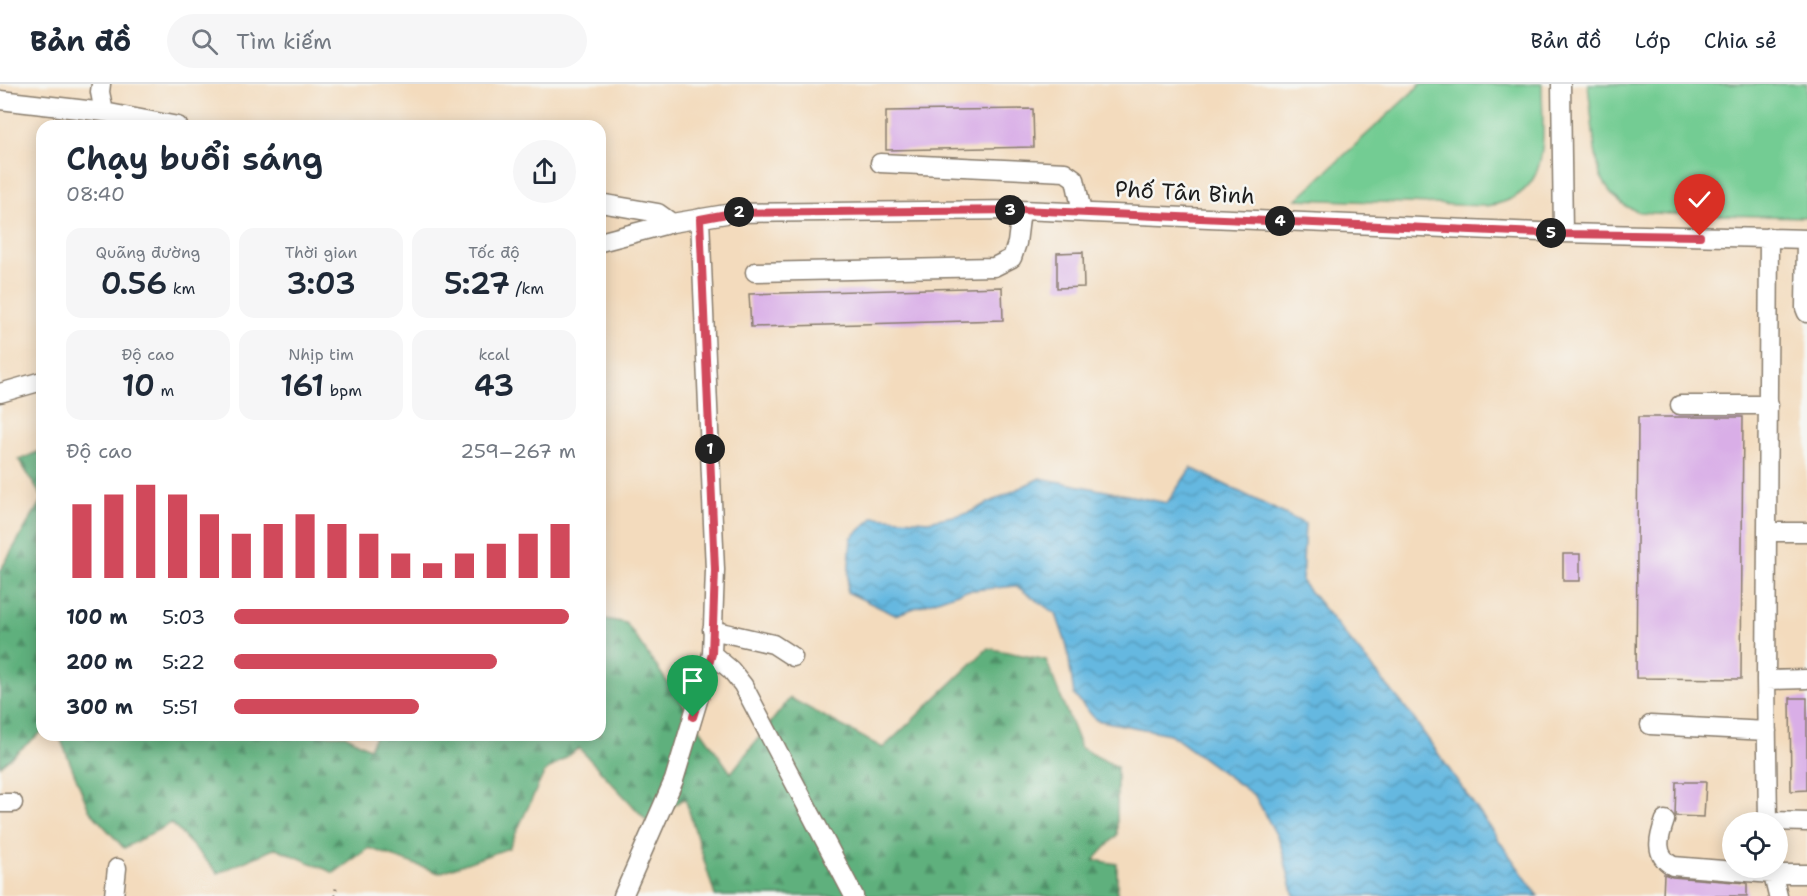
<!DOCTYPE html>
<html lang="vi">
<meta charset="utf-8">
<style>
body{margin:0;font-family:"Shantell Sans",sans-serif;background:#f6f6f7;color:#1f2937;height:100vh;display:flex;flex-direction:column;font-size:22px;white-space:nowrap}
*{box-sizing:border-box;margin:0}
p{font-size:20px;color:#747a83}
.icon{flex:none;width:33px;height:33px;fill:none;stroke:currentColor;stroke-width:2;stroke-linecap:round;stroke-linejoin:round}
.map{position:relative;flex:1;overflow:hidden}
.panel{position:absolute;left:36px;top:36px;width:570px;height:621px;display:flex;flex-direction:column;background:#fff;border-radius:18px;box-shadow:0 3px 15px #0003}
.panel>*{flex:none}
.buttons{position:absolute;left:1722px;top:728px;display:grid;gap:12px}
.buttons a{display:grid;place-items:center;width:66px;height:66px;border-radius:50%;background:#fff;box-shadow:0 3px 15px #0003;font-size:30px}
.pin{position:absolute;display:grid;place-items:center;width:51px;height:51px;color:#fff;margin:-62px -26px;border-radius:50% 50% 50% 0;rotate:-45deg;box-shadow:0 0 6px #0007}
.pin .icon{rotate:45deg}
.km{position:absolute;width:30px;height:30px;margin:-15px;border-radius:50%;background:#222;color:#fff;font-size:16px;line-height:30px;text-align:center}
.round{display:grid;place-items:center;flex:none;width:63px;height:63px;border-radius:32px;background:#f6f6f7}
.headline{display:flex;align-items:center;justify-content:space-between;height:102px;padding:0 30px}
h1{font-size:33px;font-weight:600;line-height:45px}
.metrics{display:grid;grid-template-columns:repeat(3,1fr);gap:9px;height:102px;padding:6px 30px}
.metrics div{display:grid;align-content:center;border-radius:15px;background:#f6f6f7;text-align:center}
.metrics b{font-size:30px;font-weight:600}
.metrics small{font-size:16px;font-weight:400}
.metrics p{font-size:16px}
.chart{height:168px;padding:12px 30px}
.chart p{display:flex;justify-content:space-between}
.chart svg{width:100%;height:108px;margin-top:6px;stroke:#d1495b;stroke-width:6}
ul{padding:0 30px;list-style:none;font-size:20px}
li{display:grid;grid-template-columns:96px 72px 1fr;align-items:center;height:45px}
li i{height:15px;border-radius:8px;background:#d1495b}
header{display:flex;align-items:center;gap:36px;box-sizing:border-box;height:84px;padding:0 30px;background:#fff;border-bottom:2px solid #e0e1e3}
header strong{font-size:28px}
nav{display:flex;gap:33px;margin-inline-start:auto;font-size:21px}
.search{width:420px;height:54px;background:#f6f6f7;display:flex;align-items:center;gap:15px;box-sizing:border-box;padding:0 21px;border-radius:33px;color:#747a83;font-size:22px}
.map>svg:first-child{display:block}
.forest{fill:url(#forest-firs);stroke:#3d664c;stroke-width:1.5}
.park{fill:#73cc93;stroke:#487458;stroke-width:1.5}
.water{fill:url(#water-waves);stroke:#406a7e;stroke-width:1.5}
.building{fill:#d9aee7}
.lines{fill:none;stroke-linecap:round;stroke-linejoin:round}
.minor-casing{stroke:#887c6c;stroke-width:21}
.path{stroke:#887c6c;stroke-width:3;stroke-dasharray:1.5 4.5;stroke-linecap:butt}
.minor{stroke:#fff;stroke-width:18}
.route-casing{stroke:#fff;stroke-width:12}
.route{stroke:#d1495b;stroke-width:8}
.labels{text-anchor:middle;stroke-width:5;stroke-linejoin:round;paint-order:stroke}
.street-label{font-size:22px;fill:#1c1c1c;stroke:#f6f6f2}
</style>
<header>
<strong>Bản đồ</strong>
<div class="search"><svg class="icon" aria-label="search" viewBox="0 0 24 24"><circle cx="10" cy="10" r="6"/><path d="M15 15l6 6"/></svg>Tìm kiếm</div>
<nav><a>Bản đồ</a><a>Lớp</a><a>Chia sẻ</a></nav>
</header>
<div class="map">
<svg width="1807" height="812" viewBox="0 0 1807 812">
<defs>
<pattern id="forest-firs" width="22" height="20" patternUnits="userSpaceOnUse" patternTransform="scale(1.5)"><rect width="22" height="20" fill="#5eb07d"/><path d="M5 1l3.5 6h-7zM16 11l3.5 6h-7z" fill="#4d8e66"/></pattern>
<pattern id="water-waves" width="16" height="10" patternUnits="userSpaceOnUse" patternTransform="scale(1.5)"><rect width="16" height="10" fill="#65b8e0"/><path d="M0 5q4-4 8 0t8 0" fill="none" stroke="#5295b5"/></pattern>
</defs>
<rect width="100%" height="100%" fill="#f6f6f2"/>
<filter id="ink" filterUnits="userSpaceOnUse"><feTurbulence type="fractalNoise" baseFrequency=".0167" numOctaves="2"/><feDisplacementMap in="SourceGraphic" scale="12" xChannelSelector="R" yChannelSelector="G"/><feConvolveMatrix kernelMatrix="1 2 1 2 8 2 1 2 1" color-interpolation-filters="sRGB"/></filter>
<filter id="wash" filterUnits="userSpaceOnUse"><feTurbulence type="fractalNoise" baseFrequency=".008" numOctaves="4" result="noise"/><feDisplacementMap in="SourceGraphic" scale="24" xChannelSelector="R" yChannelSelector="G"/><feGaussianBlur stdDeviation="1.35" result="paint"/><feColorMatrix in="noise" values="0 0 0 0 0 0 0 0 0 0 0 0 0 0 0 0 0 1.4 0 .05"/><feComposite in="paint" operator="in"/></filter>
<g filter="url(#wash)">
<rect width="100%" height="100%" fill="#f3dbbd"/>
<path class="forest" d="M42,366V413L19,376Z
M42,415V648L0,682V487Z
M600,534L626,539L731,689L790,614L883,664L988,564L1046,576L1081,664L1117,683V751L1094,776L1117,780V812H715L685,714L649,739L579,664L544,689L509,764L439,789L369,764L334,789L276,764L218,789L171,739L124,764L89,726L59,651H345L369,664L376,651H600Z"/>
<path class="park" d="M1421,0H1542C1542,52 1555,112 1487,122L1297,115Z
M1588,0H1807V133L1670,130L1639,128L1627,123L1611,110L1600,91L1595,66Z"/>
<path class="water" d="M1191,384L1305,440L1302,498L1409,628L1538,812H1294L1280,758L1255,712L1170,650L1096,636L1074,611L1067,562L1056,530L1016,502L963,507L895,531L847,508L851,454L874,433L928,437L968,429L1040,394L1167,419Z"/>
<g id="blocks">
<path class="building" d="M1033,25L1034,63L886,66V27Z
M1083,168L1084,203L1057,204V169Z
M1002,203L1003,236L751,243L749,210Z
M1638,333H1743L1741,595L1636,594Z
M1563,470H1580V497H1563Z
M1790,614H1807V706L1791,707Z
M1676,698H1706L1704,733L1675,732Z
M1664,790L1672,793L1747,799V812H1663Z"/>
</g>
</g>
<g filter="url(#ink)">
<use href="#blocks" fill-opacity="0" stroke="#887c6c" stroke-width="1.5"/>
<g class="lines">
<defs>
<path id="minor" d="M101,0L100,8L104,28
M1561,0L1563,149
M0,16L104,28L178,42
M880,79L1065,88L1075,95L1082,128
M600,119L658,129L672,139
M1806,155L1805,224L1807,229
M600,158L672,139L732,129L1021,126L1563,149L1807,155
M755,188L994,183L1012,174L1017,159L1021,126
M0,309L42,297
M1680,321H1769
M1767,448H1807
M712,546L773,560L793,573
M712,570L731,586L743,601L854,812
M1766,596L1807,595
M1650,641L1767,647
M0,719H13
M1665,736C1659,753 1653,771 1673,782L1772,790H1807
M1768,737L1807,738
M1768,738L1766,596L1769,153
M1771,783L1778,812
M114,812L117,784
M623,812L674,696L712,570L715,486L700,134"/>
</defs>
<use href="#minor" class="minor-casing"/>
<path class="path" d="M335,812L336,804"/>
<use href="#minor" class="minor"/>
</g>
</g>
<g class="lines" filter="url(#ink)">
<defs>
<path id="route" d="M693,633L712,570L715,486L700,135L732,129L1021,126L1563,150L1700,152"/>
</defs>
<use href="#route" class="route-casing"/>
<use href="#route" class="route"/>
</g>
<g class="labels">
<g class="street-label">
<text transform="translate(1185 108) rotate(3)" y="8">Phố Tân Bình</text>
</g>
</g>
</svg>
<div class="buttons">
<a><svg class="icon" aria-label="locate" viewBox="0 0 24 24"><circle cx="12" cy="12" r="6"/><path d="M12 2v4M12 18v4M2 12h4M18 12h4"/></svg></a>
</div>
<div class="pin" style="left:693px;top:633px;background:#1e9e55"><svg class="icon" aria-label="arrive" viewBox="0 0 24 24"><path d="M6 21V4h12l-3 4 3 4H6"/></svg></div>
<div class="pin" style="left:1700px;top:152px;background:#d93025"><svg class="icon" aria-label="check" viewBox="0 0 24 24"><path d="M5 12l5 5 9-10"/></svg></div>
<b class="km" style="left:710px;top:365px">1</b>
<b class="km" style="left:739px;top:128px">2</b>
<b class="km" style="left:1010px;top:126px">3</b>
<b class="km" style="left:1280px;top:137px">4</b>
<b class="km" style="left:1551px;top:149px">5</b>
<section class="panel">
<div class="headline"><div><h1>Chạy buổi sáng</h1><p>08:40</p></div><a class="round"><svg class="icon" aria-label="share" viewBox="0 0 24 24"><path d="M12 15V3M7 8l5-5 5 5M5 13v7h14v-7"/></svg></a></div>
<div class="metrics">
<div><p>Quãng đường</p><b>0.56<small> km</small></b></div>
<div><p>Thời gian</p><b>3:03</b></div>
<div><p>Tốc độ</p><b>5:27<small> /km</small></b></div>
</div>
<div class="metrics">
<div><p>Độ cao</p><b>10<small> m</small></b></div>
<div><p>Nhịp tim</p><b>161<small> bpm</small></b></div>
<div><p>kcal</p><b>43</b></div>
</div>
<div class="chart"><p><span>Độ cao</span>259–267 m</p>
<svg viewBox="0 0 160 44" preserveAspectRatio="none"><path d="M5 44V14M15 44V10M25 44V6M35 44V10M45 44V18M55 44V26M65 44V22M75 44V18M85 44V22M95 44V26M105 44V34M115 44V38M125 44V34M135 44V30M145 44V26M155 44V22"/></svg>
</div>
<ul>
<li><b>100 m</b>5:03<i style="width:98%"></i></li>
<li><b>200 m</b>5:22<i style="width:77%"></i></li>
<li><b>300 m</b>5:51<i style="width:54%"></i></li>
</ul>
</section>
</div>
